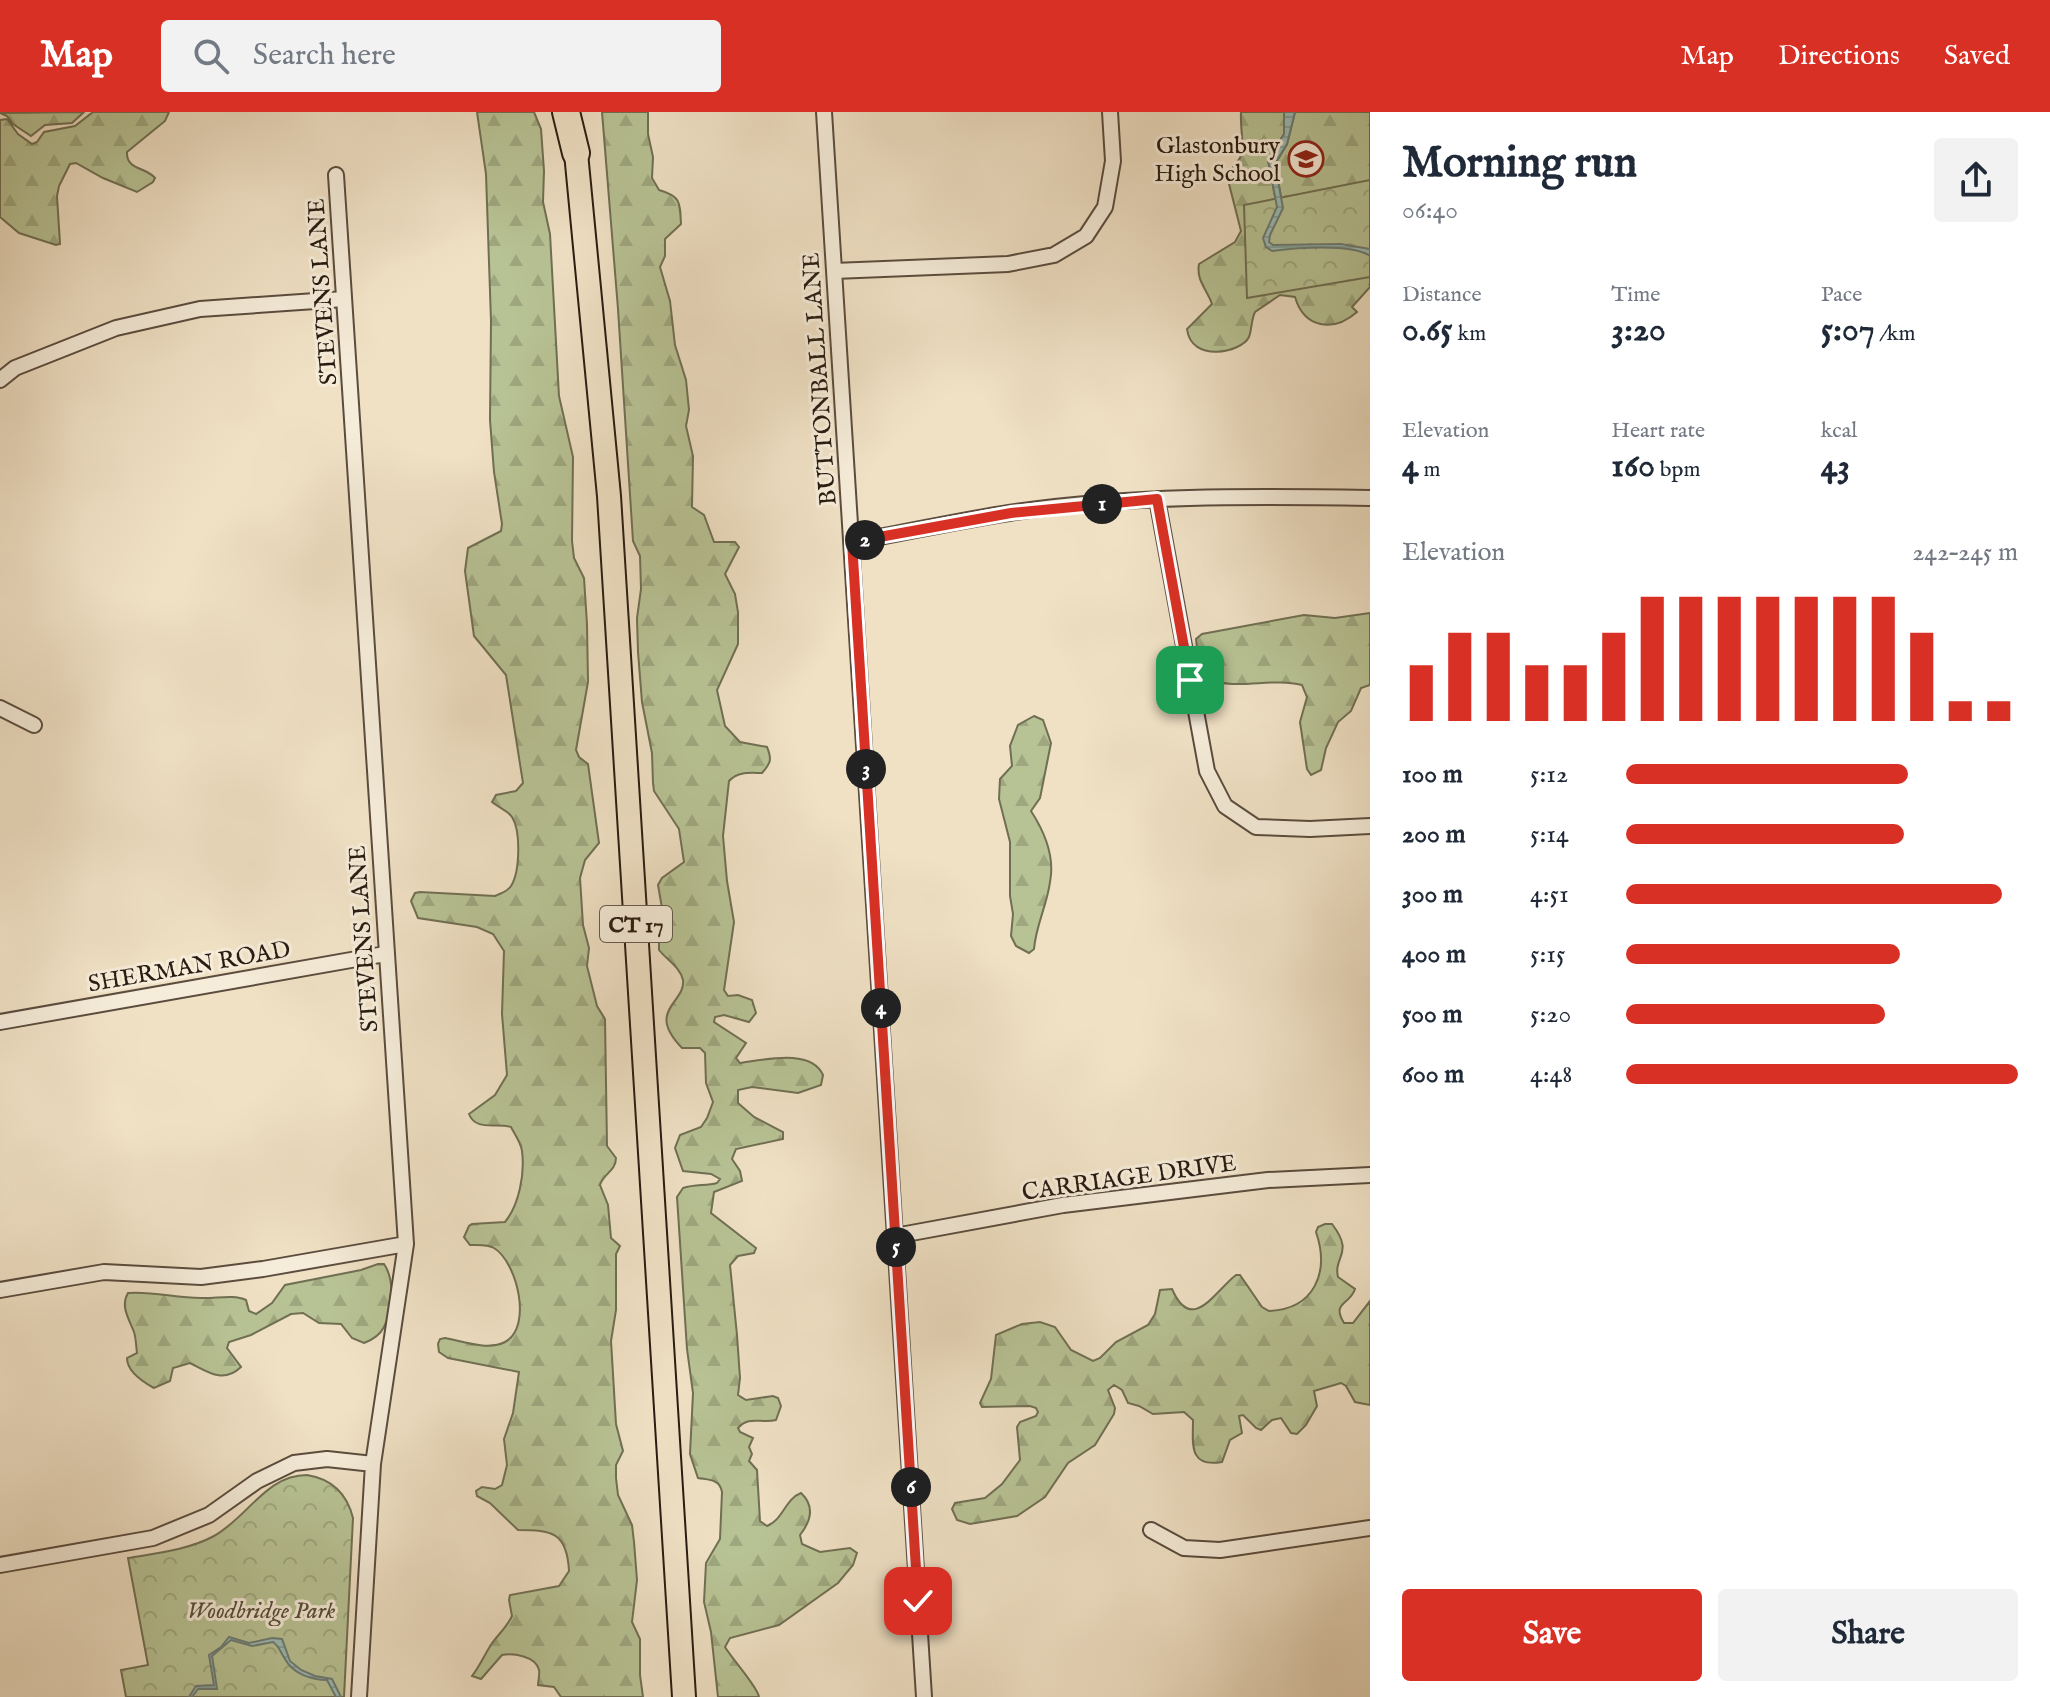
<!DOCTYPE html>
<meta charset="utf-8">
<style>
body{margin:0;font-family:"IM FELL English",serif;background:#f2f2f3;color:#1f2937;height:100vh;display:flex;flex-direction:column;font-size:30px;white-space:nowrap}
*{box-sizing:border-box;margin:0}
p{font-size:26px;color:#747a83}
.icon{flex:none;width:44px;height:44px;fill:none;stroke:currentColor;stroke-width:2;stroke-linecap:round;stroke-linejoin:round}
.map{position:relative;flex:1;overflow:hidden}
.details{display:flex;flex-direction:column;background:#fff;width:680px}
.details>*{flex:none}
.pin{position:absolute;display:grid;place-items:center;width:68px;height:68px;color:#fff;margin:-34px;border-radius:16px;box-shadow:0 4px 12px #0006}
.km{position:absolute;width:40px;height:40px;margin:-20px;border-radius:50%;background:#222;color:#fff;font-size:22px;line-height:40px;text-align:center}
.round{display:grid;place-items:center;flex:none;width:84px;height:84px;border-radius:8px;background:#f2f2f3}
.summary{display:flex;align-items:center;justify-content:space-between;height:136px;padding:0 32px}
h1{font-size:44px;font-weight:700;line-height:60px}
.metrics{display:grid;grid-template-columns:repeat(3,1fr);gap:12px;height:136px;padding:8px 32px}
.metrics div{display:grid;align-content:center}
.metrics b{font-size:34px;font-weight:700}
.metrics small{font-size:22px;font-weight:400}
.metrics p{font-size:22px}
.chart{height:224px;padding:16px 32px}
.chart p{display:flex;justify-content:space-between}
.chart svg{width:100%;height:144px;margin-top:8px;stroke:#d93025;stroke-width:6}
.cta{display:flex;gap:16px;margin-top:auto;padding:16px 32px}
.cta a{flex:1;height:92px;border-radius:8px;background:#d93025;color:#fff;font-size:32px;font-weight:700;line-height:92px;text-align:center}
.cta a+a{background:#f2f2f3;color:#1f2937}
ul{padding:0 32px;list-style:none;font-size:26px}
li{display:grid;grid-template-columns:128px 96px 1fr;align-items:center;height:60px}
li i{height:20px;border-radius:10px;background:#d93025}
header{display:flex;align-items:center;gap:48px;box-sizing:border-box;height:112px;padding:0 40px;background:#d93025;color:#fff}
header strong{font-size:38px}
nav{display:flex;gap:44px;margin-inline-start:auto;font-size:28px}
.search{width:560px;height:72px;background:#f2f2f3;display:flex;align-items:center;gap:20px;box-sizing:border-box;padding:0 28px;border-radius:8px;color:#747a83;font-size:30px}
main{display:flex;flex:1;min-height:0}
.map>svg:first-child{display:block}
.forest{fill:url(#forest-firs);stroke:#706f53;stroke-width:2}
.park{fill:url(#park-crowns);stroke:#706f53;stroke-width:2}
.water{fill:url(#water-rules);stroke:#6d7c74;stroke-width:2}
.lines{fill:none;stroke-linecap:round;stroke-linejoin:round}
.street-casing{stroke:#5b4c3e;stroke-width:18}
.primary-casing{stroke:#291b11;stroke-width:26}
.highway-casing{stroke:#291b11;stroke-width:30}
.street{stroke:#f5ecd9;stroke-width:14}
.primary{stroke:#f0e1c5;stroke-width:22}
.highway{stroke:#f0e1c5;stroke-width:26}
.route-casing{stroke:#fff;stroke-width:16}
.route{stroke:#d93025;stroke-width:10}
.labels{text-anchor:middle;stroke-width:6;stroke-linejoin:round;paint-order:stroke}
.shield{fill:#f5ecd9;stroke:#665a4d;stroke-width:2}
.shield-label{font-size:22px;font-weight:bold;fill:#291b11}
.poi-label{font-size:24px;fill:#291b11;stroke:#f5ecd9;text-anchor:end}
.street-label{font-size:24px;fill:#291b11;stroke:#f5ecd9}
.park-label{font-size:24px;font-style:italic;fill:#544d39;stroke:#f5ecd9}
</style>
<header>
<strong>Map</strong>
<div class="search"><svg class="icon" aria-label="search" viewBox="0 0 24 24"><circle cx="10" cy="10" r="6"/><path d="M15 15l6 6"/></svg>Search here</div>
<nav><a>Map</a><a>Directions</a><a>Saved</a></nav>
</header>
<main>
<div class="map">
<svg width="1370" height="1585" viewBox="0 0 1370 1585">
<defs>
<pattern id="forest-firs" width="22" height="20" patternUnits="userSpaceOnUse" patternTransform="scale(2)"><rect width="22" height="20" fill="#b8c395"/><path d="M5 1l3.5 6h-7zM16 11l3.5 6h-7z" fill="#9ea77f"/></pattern>
<pattern id="park-crowns" width="20" height="18" patternUnits="userSpaceOnUse" patternTransform="scale(2)"><rect width="20" height="18" fill="#b8c395"/><path d="M2 6a3 3 0 1 1 6 0M12 15a3 3 0 1 1 6 0" fill="none" stroke="#9ea77f"/></pattern>
<pattern id="water-rules" width="6" height="5" patternUnits="userSpaceOnUse" patternTransform="scale(2)"><rect width="6" height="5" fill="#9abdb6"/><path d="M0 2.5h6" fill="none" stroke="#85a29b"/></pattern>
</defs>
<rect width="100%" height="100%" fill="#f0e1c5"/>
<filter id="stains"><feTurbulence type="fractalNoise" baseFrequency=".0025" numOctaves="4"/><feColorMatrix values="0 0 0 0 .2 0 0 0 0 .09 0 0 0 0 .02 0 0 0 .5 -.17"/></filter>
<radialGradient id="worn" r=".72"><stop offset=".6" stop-color="#630" stop-opacity="0"/><stop offset="1" stop-color="#630" stop-opacity=".3"/></radialGradient>
<path class="forest" d="M84,0L72,11L45,13L31,24L13,12L7,4L0,1Z
M93,0H169L165,9L127,40C126,58 146,55 155,66L153,70L137,80L103,66L76,51L70,52L59,74L57,84L60,132L56,133L19,121L0,105V8L7,7L18,22L32,32L37,30L44,20L75,14Z
M477,0H534L541,17L544,59L543,90L550,122L559,284L573,345L572,429L574,446L584,466L587,512L588,570L576,638L579,645L588,652L599,731L585,748L580,766L583,813L589,836L587,854L597,894L605,907L607,1034L616,1046C616,1059 603,1062 600,1073L608,1093L611,1126L620,1134L616,1142V1198L611,1229L616,1312L623,1339L616,1353V1366L618,1383L632,1413L634,1430L637,1468L632,1510L640,1527V1563L643,1585H561L554,1575L538,1573C538,1571 540,1560 539,1558C536,1544 513,1541 502,1543L481,1567L472,1564C479,1555 483,1546 489,1536C495,1525 506,1517 512,1504L509,1488L510,1483L559,1474L569,1459C567,1420 552,1418 518,1418L490,1391L477,1384L476,1379L482,1375L495,1377L502,1373L507,1353L504,1327L513,1301L519,1260L448,1246L439,1240L438,1232L440,1227L445,1226C462,1229 488,1239 505,1230C533,1215 517,1150 494,1136C488,1132 477,1133 470,1133L464,1125L469,1114L472,1112L505,1110C519,1093 525,1062 522,1039C521,1031 515,1023 511,1015C497,1010 476,1020 469,1002L495,983L507,963L502,902L504,839L493,822L477,815L418,806L411,789L415,781L420,780L495,784C501,781 507,780 511,774C520,760 521,719 512,705C507,698 499,696 492,690L496,683L516,679L523,671L506,563L474,524L465,459L468,436L501,419L502,412L494,360L490,308L491,209L486,62Z
M602,0H648V22L653,45L652,66L659,78C680,84 680,89 681,112L665,127V144L660,155L670,189L675,233L686,268L689,298L686,314L693,344L692,395L704,403L714,430H735L739,435L725,462L735,482L738,500V532L717,578L725,614L740,630L767,635C772,647 771,651 762,661C750,661 738,659 729,669L723,724L727,769L734,810L724,878L728,884L738,883L752,888L756,901L749,910L724,903L715,905L714,910L746,931L736,946L740,951C764,948 811,936 823,963L821,973L798,981L752,975L738,978V991L754,1005L783,1020V1027L736,1037L732,1047L740,1059L742,1069L714,1080L711,1101L756,1136L754,1141L738,1144L730,1153L737,1223L740,1266L738,1283L746,1288L773,1284L778,1286L781,1294L776,1308C761,1312 749,1303 738,1316L740,1320L753,1326L749,1335L752,1342L749,1349L757,1358L760,1409L767,1414C783,1408 785,1387 801,1381C815,1394 811,1409 800,1423L802,1432L820,1440L850,1436L857,1441L853,1453L838,1471L779,1513L730,1526L725,1535C732,1547 758,1575 759,1585H718L711,1520L704,1490L706,1451L720,1427L722,1380C720,1367 709,1368 698,1366L690,1342L693,1281L687,1237L677,1085L683,1076C695,1072 706,1074 717,1071L720,1067L711,1062L683,1059L675,1036L680,1023L701,1015L707,1006L713,990L706,971L705,941L700,936H682C645,898 686,891 683,868C680,855 667,848 659,838V808L662,796L658,773L662,766L684,750L679,717L654,679L653,671L652,641L642,590L638,540L637,506L641,477L640,444L633,429L618,197Z
M1241,0H1284V22L1268,48L1277,95L1370,144V175L1352,195L1357,200C1333,221 1304,216 1295,185L1280,183L1255,200C1251,208 1252,217 1249,225C1241,241 1191,251 1187,217L1212,192C1207,177 1196,169 1199,152L1235,130L1241,119L1227,64C1231,55 1240,50 1242,41C1244,35 1240,12 1241,0Z
M1295,0H1370V138L1283,96L1275,52L1287,32Z
M1370,501V573L1361,576L1351,599L1338,610L1326,636L1321,658L1311,663L1307,657L1300,610L1307,585L1302,573C1271,565 1238,579 1207,567L1199,555L1196,527L1202,522L1304,503L1335,506Z
M1034,604L1043,608L1051,631L1040,686L1031,699C1044,719 1055,745 1050,770C1047,793 1036,813 1034,837L1029,841L1016,834L1011,824L1013,802L1010,784V730L999,687L1000,667L1012,654L1010,634L1018,613Z
M1325,1112H1332C1355,1142 1333,1144 1338,1165L1355,1177C1350,1193 1331,1190 1344,1211H1353L1370,1189V1293L1355,1290L1346,1274L1341,1271L1314,1279L1317,1294L1306,1313L1297,1322L1291,1321L1281,1306L1272,1308L1261,1318L1256,1316L1243,1303L1239,1304L1242,1321L1230,1328L1222,1350C1188,1356 1193,1331 1193,1308L1184,1300L1153,1302L1139,1294L1128,1291L1122,1278L1114,1273L1108,1278L1115,1296L1114,1302L1095,1333L1068,1351L1045,1385L1017,1404L970,1412L957,1408L952,1397L955,1391L985,1386L1002,1372L1020,1348L1017,1315L1020,1310L1036,1304L1038,1300L1036,1296L1030,1294L982,1295L980,1291L991,1267L996,1223L1022,1212L1040,1210L1055,1215L1071,1238L1093,1249L1100,1246L1116,1230L1148,1213L1155,1202L1160,1178L1172,1177C1192,1223 1215,1179 1236,1163H1240L1262,1195L1269,1199C1314,1197 1330,1161 1316,1120L1318,1115Z
M378,1152H384C395,1168 393,1198 384,1215C380,1223 372,1228 364,1231L352,1226L341,1212L319,1211L303,1201L291,1202L251,1223L229,1230L227,1236L241,1255C223,1272 208,1260 190,1251L173,1256L170,1269L154,1276C143,1270 127,1259 127,1246L137,1241C136,1234 136,1226 134,1220C129,1207 120,1194 128,1181C153,1179 175,1186 201,1186C215,1187 233,1182 246,1188L249,1199L256,1202L272,1191L285,1173L361,1158Z"/>
<path class="park" d="M1370,68V165L1247,186L1244,93Z
M307,1363C332,1367 347,1382 353,1406L344,1585H126L121,1558L148,1553L128,1446C157,1441 188,1438 214,1424C248,1405 266,1363 307,1363Z"/>
<path class="water" d="M1284,0H1295L1287,32L1275,52L1283,96L1270,123L1269,130L1273,133L1341,132L1370,137V144C1352,131 1294,136 1272,139L1266,135L1263,126L1277,95L1268,48L1284,22Z
M229,1525L249,1531L272,1526L282,1527L290,1549L301,1558L315,1564L332,1567L341,1585H336L327,1568C312,1568 293,1562 285,1547C280,1540 280,1535 273,1530L252,1534L231,1528L212,1544L217,1577H198L192,1585H189L196,1574L214,1573L209,1543L221,1535Z"/>
<g class="lines">
<defs>
<path id="street" d="M824,0L924,1585
M336,63L406,1132L373,1352L359,1585
M834,159L1008,152L1054,143L1086,124L1105,95L1113,49L1110,0
M0,268L15,256L116,216L200,197L344,187
M1157,387L1207,659L1225,694L1256,715L1310,717L1370,714
M852,430C904,421 956,409 1009,401C1128,383 1250,384 1370,386
M0,596L34,613
M0,910L385,842
M895,1124L1063,1093L1268,1068L1370,1063
M0,1178L104,1160L201,1165L263,1157L406,1132
M1151,1418L1184,1436L1220,1438L1370,1416
M0,1453L153,1426L209,1403L257,1369L294,1351L327,1347L373,1352"/>
<path id="primary" d="M576,41L609,384L684,1585"/>
<path id="highway" d="M566,0L576,41"/>
</defs>
<use href="#street" class="street-casing"/>
<use href="#primary" class="primary-casing"/>
<use href="#highway" class="highway-casing"/>
<use href="#street" class="street"/>
<use href="#primary" class="primary"/>
<use href="#highway" class="highway"/>
</g>
<g class="lines">
<defs>
<path id="route" d="M918,1489L852,430L1011,401L1157,387L1190,568"/>
</defs>
<use href="#route" class="route-casing"/>
<use href="#route" class="route"/>
</g>
<defs>
<symbol id="school-ring" viewBox="-11 -11 22 22"><circle r="9.5" fill="#f5ecd9" stroke="#8f2418" stroke-width="1.5"/><path d="M0-5L7-2L0 1L-7-2ZM-4 1L0 2.5L4 1V4Q0 6-4 4Z" fill="#8f2418"/></symbol>
</defs>
<g fill-rule="evenodd">
<use href="#school-ring" x="1286" y="27" width="40" height="40"/>
</g>
<g class="labels">
<rect class="shield" x="600" y="794" width="72" height="36" rx="6"/>
<g class="shield-label">
<text x="636" y="820">CT 17</text>
</g>
<g class="poi-label">
<text x="1280" y="41">Glastonbury<tspan x="1280" dy="28">High School</tspan></text>
</g>
<g class="street-label">
<text transform="translate(322 180) rotate(-94)" y="8">STEVENS LANE</text>
<text transform="translate(819 267) rotate(-94)" y="8">BUTTONBALL LANE</text>
<text transform="translate(363 827) rotate(-94)" y="8">STEVENS LANE</text>
<text transform="translate(189 854) rotate(-10)" y="8">SHERMAN ROAD</text>
<text transform="translate(1129 1065) rotate(-8)" y="8">CARRIAGE DRIVE</text>
</g>
<g class="park-label">
<text x="261" y="1506">Woodbridge Park</text>
</g>
</g>
<rect width="100%" height="100%" filter="url(#stains)"/>
<rect width="100%" height="100%" fill="url(#worn)"/>
</svg>
<div class="pin" style="left:1190px;top:568px;background:#1e9e55"><svg class="icon" aria-label="arrive" viewBox="0 0 24 24"><path d="M6 21V4h12l-3 4 3 4H6"/></svg></div>
<div class="pin" style="left:918px;top:1489px;background:#d93025"><svg class="icon" aria-label="check" viewBox="0 0 24 24"><path d="M5 12l5 5 9-10"/></svg></div>
<b class="km" style="left:1102px;top:392px">1</b>
<b class="km" style="left:865px;top:428px">2</b>
<b class="km" style="left:866px;top:657px">3</b>
<b class="km" style="left:881px;top:896px">4</b>
<b class="km" style="left:896px;top:1135px">5</b>
<b class="km" style="left:911px;top:1375px">6</b>
</div>
<section class="details">
<div class="summary"><div><h1>Morning run</h1><p>06:40</p></div><a class="round"><svg class="icon" aria-label="share" viewBox="0 0 24 24"><path d="M12 15V3M7 8l5-5 5 5M5 13v7h14v-7"/></svg></a></div>
<div class="metrics">
<div><p>Distance</p><b>0.65<small> km</small></b></div>
<div><p>Time</p><b>3:20</b></div>
<div><p>Pace</p><b>5:07<small> /km</small></b></div>
</div>
<div class="metrics">
<div><p>Elevation</p><b>4<small> m</small></b></div>
<div><p>Heart rate</p><b>160<small> bpm</small></b></div>
<div><p>kcal</p><b>43</b></div>
</div>
<div class="chart"><p><span>Elevation</span>242–245 m</p>
<svg viewBox="0 0 160 44" preserveAspectRatio="none"><path d="M5 44V27M15 44V17M25 44V17M35 44V27M45 44V27M55 44V17M65 44V6M75 44V6M85 44V6M95 44V6M105 44V6M115 44V6M125 44V6M135 44V17M145 44V38M155 44V38"/></svg>
</div>
<ul>
<li><b>100 m</b>5:12<i style="width:72%"></i></li>
<li><b>200 m</b>5:14<i style="width:71%"></i></li>
<li><b>300 m</b>4:51<i style="width:96%"></i></li>
<li><b>400 m</b>5:15<i style="width:70%"></i></li>
<li><b>500 m</b>5:20<i style="width:66%"></i></li>
<li><b>600 m</b>4:48<i style="width:100%"></i></li>
</ul>
<div class="cta"><a>Save</a><a>Share</a></div>
</section>
</main>
